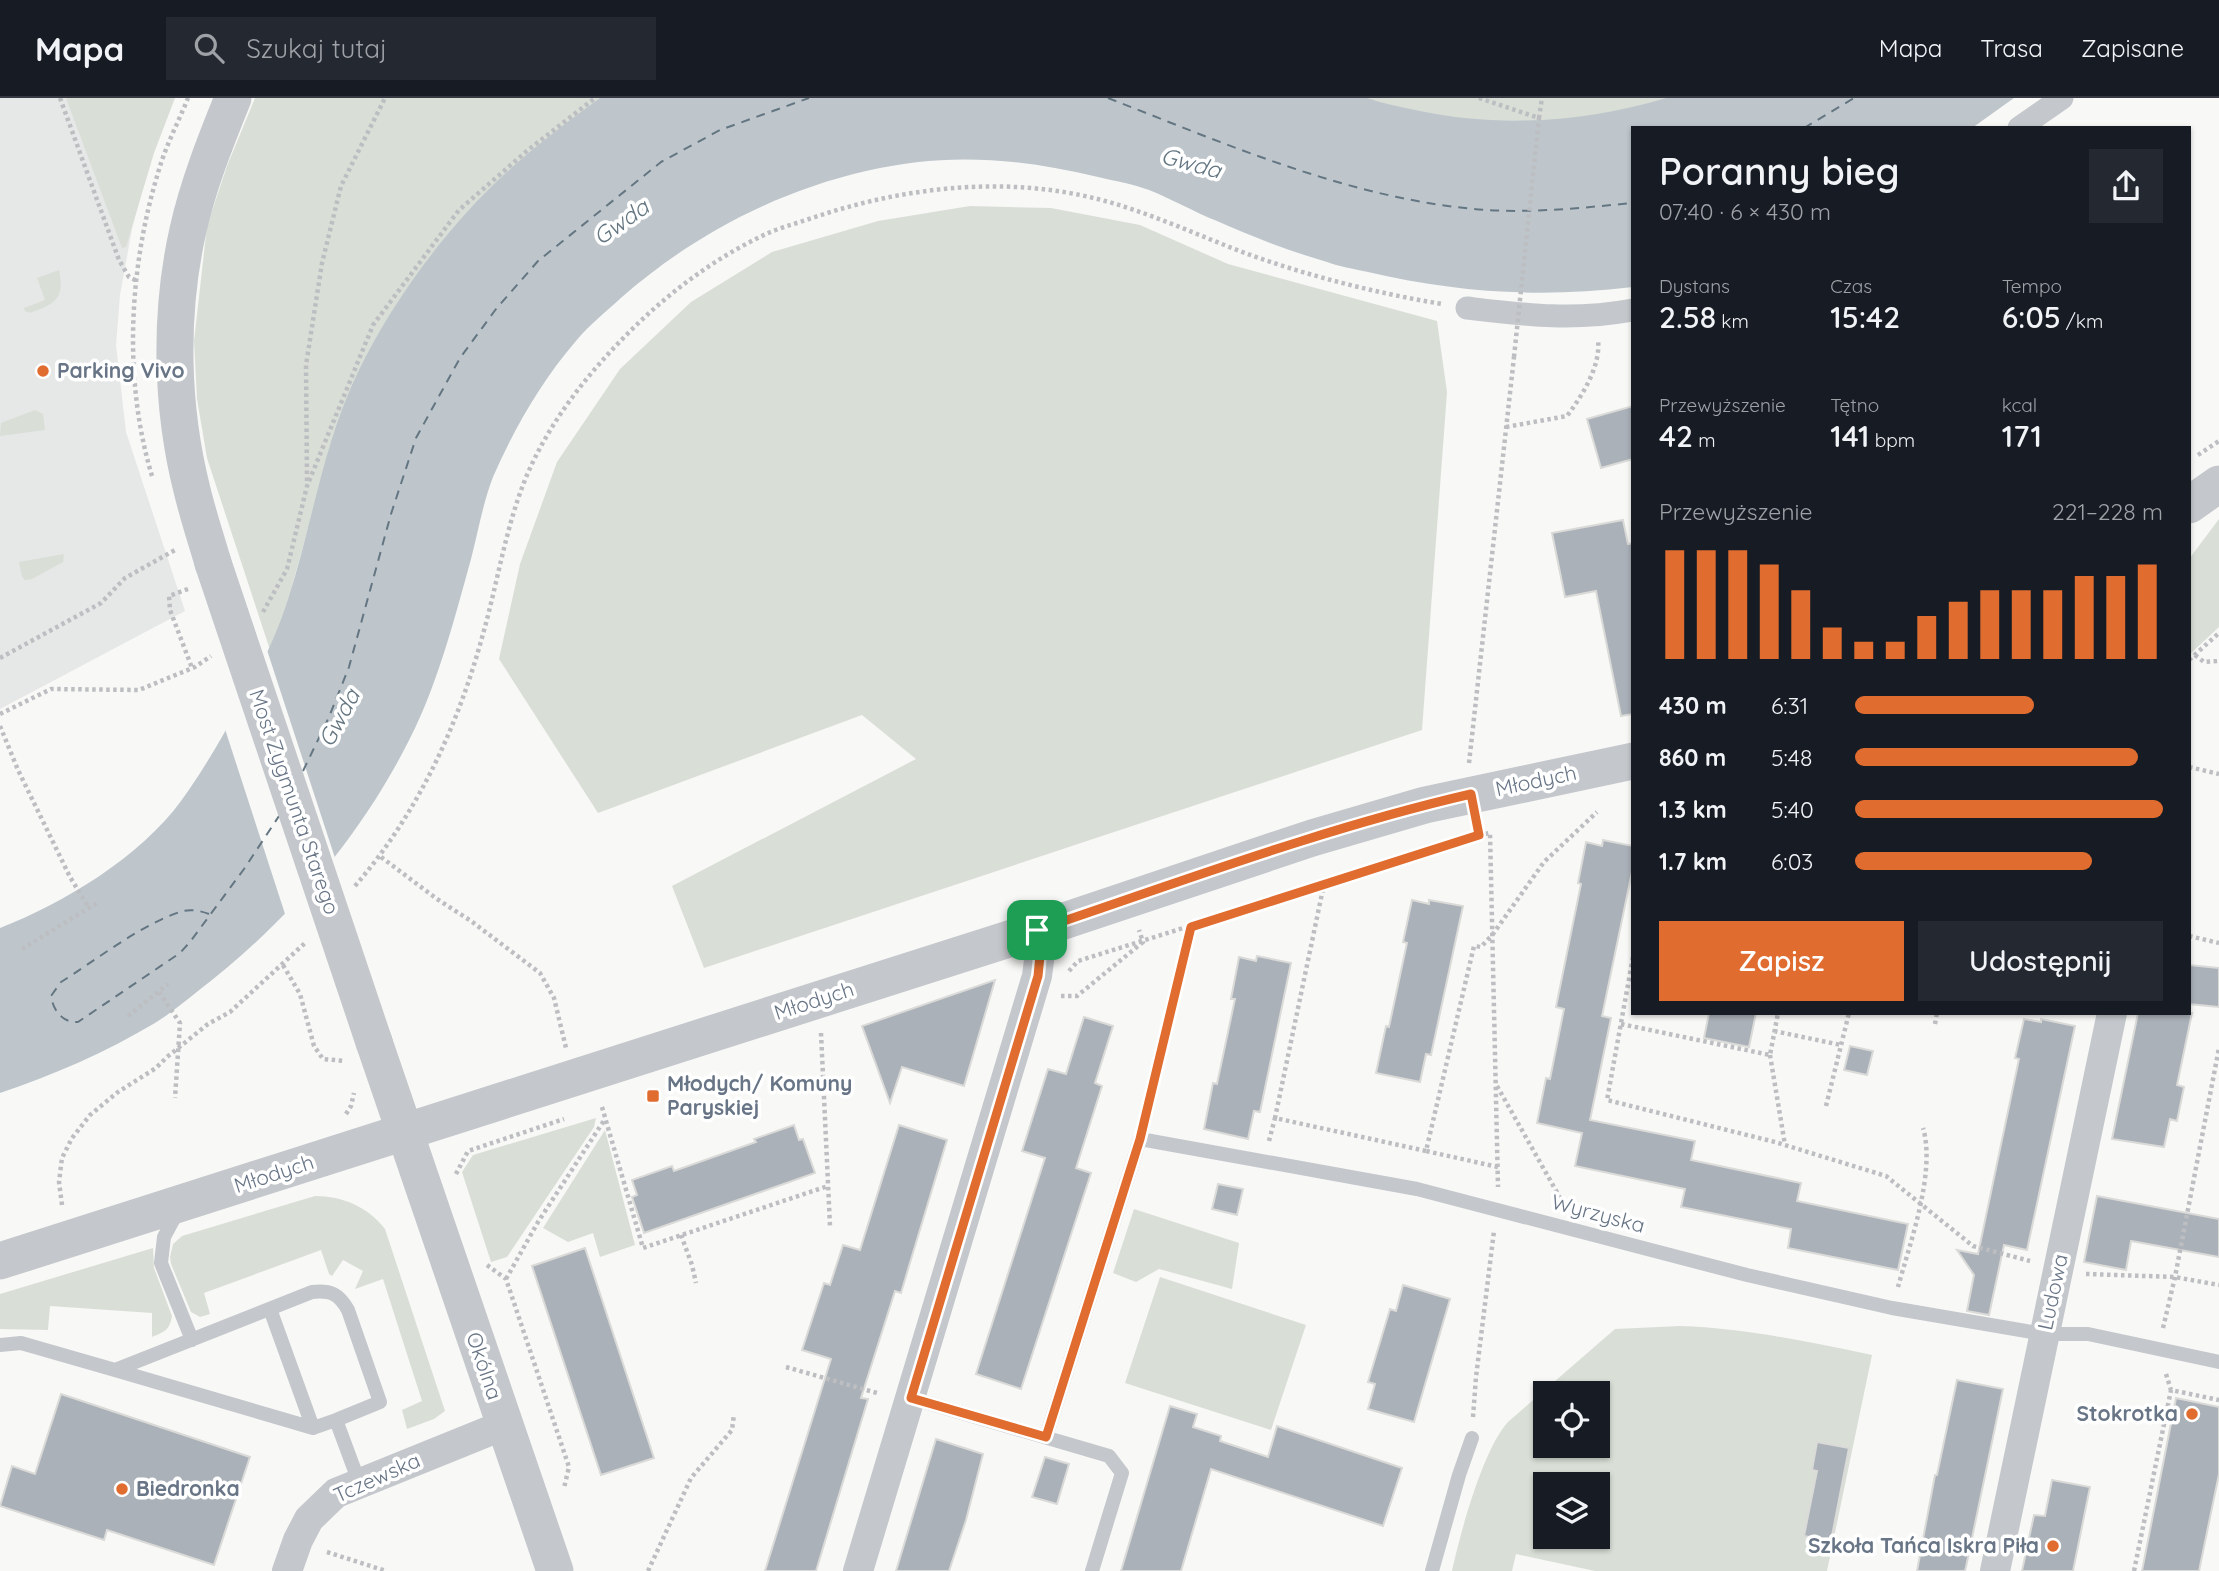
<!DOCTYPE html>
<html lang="pl">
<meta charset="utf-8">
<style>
body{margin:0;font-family:Quicksand,sans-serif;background:#242831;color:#f1f3f6;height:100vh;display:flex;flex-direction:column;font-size:26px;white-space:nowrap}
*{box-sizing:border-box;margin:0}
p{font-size:23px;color:#9ea1a6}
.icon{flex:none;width:38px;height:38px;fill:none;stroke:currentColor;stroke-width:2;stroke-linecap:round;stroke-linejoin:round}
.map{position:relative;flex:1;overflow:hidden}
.side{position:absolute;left:1631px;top:28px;width:560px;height:889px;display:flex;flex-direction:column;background:#171b24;border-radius:0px;box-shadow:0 2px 5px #0004}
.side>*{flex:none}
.fabs{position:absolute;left:1533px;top:1283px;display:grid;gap:14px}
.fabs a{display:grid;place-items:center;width:77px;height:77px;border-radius:0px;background:#171b24;box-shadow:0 2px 5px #0004;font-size:35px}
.pin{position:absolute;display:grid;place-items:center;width:60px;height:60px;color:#fff;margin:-30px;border-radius:14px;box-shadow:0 4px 10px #0006}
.round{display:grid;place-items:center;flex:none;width:74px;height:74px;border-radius:0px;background:#242831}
.overview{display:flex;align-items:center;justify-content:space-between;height:119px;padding:0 28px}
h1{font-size:38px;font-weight:600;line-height:52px}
.figures{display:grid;grid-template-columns:repeat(3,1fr);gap:10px;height:119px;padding:7px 28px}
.figures div{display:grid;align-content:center}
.figures b{font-size:30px;font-weight:600}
.figures small{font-size:19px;font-weight:400}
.figures p{font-size:19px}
.chart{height:196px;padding:14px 28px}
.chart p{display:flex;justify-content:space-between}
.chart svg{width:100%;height:126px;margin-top:7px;stroke:#e06d2f;stroke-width:6}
.button{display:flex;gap:14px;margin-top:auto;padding:14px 28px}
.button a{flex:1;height:80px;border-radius:0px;background:#e06d2f;color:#fff;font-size:28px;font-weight:600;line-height:80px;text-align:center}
.button a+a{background:#242831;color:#f1f3f6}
ul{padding:0 28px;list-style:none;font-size:23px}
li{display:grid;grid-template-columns:112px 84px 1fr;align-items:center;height:52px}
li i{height:18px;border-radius:9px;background:#e06d2f}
header{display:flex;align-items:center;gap:42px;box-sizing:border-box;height:98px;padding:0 35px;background:#171b24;border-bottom:2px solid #363941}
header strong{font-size:33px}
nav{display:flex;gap:38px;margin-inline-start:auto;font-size:24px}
.search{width:490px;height:63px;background:#242831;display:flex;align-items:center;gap:18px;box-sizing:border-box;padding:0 24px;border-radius:0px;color:#9ea1a6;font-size:26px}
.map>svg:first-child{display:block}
.built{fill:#e6e7e7}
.green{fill:#d9dfd7;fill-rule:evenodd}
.water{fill:#bec6cc}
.pier{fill:#f8f8f6}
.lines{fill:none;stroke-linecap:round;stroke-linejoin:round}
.ferry{stroke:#647682;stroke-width:2;stroke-dasharray:9 7;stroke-linecap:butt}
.building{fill:#abb1b8;stroke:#dadad8;stroke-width:2}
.path{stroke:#bcbec1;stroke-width:4.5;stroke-dasharray:3.5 3.5;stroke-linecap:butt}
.service{stroke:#c4c7cb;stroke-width:14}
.pedestrian{stroke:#c4c7cb;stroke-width:23}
.minor{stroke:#c4c7cb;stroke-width:30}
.tertiary{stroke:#c4c7cb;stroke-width:37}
.path-bridge{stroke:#bcbec1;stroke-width:4.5;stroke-dasharray:3.5 3.5;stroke-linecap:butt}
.tertiary-bridge{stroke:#c4c7cb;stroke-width:37}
.route-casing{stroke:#fff;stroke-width:14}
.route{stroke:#e06d2f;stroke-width:9}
.poi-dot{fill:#e06d2f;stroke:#fff;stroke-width:2.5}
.labels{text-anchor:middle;stroke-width:7;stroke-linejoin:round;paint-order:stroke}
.poi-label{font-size:21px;font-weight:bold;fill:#687586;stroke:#fff;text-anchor:start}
.street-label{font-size:21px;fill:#687586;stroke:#fff}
.water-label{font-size:23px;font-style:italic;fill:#647682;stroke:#fff}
</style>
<header>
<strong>Mapa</strong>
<div class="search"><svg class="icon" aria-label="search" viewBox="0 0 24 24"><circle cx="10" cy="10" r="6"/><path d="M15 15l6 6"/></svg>Szukaj tutaj</div>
<nav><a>Mapa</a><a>Trasa</a><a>Zapisane</a></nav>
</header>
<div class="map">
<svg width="2219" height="1473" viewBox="0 0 2219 1473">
<rect width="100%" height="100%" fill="#f8f8f6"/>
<path class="built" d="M0,0H174L148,68L132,131L120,197L116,247L126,334L185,513L0,611Z"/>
<path class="green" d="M66,0H175L154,55L126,149L122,150Z
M255,0H610L308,431L272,558L207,360L197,301L194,243L207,128L227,68Z
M1350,0H1685L1636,14L1495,28Z
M970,108L1051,110L1140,127L1228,166L1437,223L1447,294L1422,632L704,870L672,788L916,661L862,617L598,715L499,561L520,466L557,364L620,271L691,204L772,154L878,123Z
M59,172C65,201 55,206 30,215L25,213L24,210L45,202L37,180Z
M35,312L43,316L45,332L0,338L1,325Z
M2219,421V529L2189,557V461Z
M64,456L63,464L32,481L25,482L22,479L19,464Z
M596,1020L594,1029L507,1159L491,1164L462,1074L473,1057Z
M605,1032L635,1147L600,1159L593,1135L568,1144L543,1130Z
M315,1098C343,1098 368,1109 385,1131L445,1313L434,1321L407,1331L402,1312L422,1303L383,1181L355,1191L363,1173L343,1162L332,1178L329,1176L321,1152L204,1195L210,1216L200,1219L191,1214L171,1166L170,1159L173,1146L182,1138Z
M1134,1111L1239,1145L1232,1191L1159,1171L1136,1184L1113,1175Z
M153,1150L154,1170L172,1218C170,1232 164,1234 152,1239V1215L50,1208L48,1232L0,1231V1196Z
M1160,1179L1306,1227L1271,1332L1125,1285Z
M1680,1228C1745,1230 1809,1244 1872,1257L1827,1473H1595L1516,1456L1512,1473H1452C1460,1436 1483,1351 1508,1324L1615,1231ZM1545,1295H1598V1348H1545ZM1545,1386H1598V1438H1545Z"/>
<path class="water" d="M600,0H1367C1384,6 1402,9 1420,13C1502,30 1586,24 1666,0H2014L1972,30H1633V189C1540,200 1459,195 1368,174C1355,171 1340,169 1327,164C1289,153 1253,139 1217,123C1194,114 1172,101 1149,92C1133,86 1115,83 1098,79C1017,60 947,54 866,73C775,94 692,138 622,199C607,213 589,227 576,243C542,282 514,331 493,379C483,405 478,434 471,461C453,526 436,593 404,652C355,746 282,829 198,893C184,904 170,916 155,925C106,954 54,977 0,995V830C64,805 140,759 181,703C202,674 220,643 237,612C257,576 276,540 288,501C313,424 323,345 359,272C393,202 449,126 508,73C537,47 568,23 600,0Z"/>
<path class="pier" d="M266,549L336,763L286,819L224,628Z"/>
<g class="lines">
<path class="ferry" d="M1108,0C1226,46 1346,99 1474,111C1527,116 1580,110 1633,105
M1804,30L1854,0
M303,673L329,619L349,569L391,416L416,340L460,260L496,211L538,163L661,64L720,32L809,0
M209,816C201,813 192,811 183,813C143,825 96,862 61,884L51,898C53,912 62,925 78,924L180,855L190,844L244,771L279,718"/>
</g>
<path class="building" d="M1633,308V361L1601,370L1587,321Z
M1623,422L1628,446L1633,445V616L1621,618L1596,493L1565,499L1552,435Z
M1603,742L1633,748V769L1602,918L1611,920L1590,1022L1695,1043L1691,1062L1801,1085L1797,1103L1908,1126L1898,1172L1788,1150L1791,1131L1681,1109L1685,1091L1575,1068L1582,1035L1537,1025L1546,980L1550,981L1564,911L1556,909L1581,786L1578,785L1586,744L1602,748Z
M1412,802L1429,806V802L1463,808L1431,957L1426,956L1420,984L1376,975L1386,928L1389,929L1407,845L1403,844Z
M1257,858L1291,865L1260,1014L1254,1013L1248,1041L1204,1031L1213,985L1217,986L1235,901H1231L1239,859L1256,863Z
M2189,867L2219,870V909L2189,906Z
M995,882L964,988L902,969L890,1005L862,928Z
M1709,915H1756L1749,949L1704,940Z
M2138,915H2192L2177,987L2184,989L2177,1023L2170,1021L2164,1049L2112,1041Z
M1084,919L1113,928L1095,985L1102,988L1076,1070L1091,1075L1021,1291L976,1276L1045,1060L1022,1053L1048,971L1066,976Z
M2024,921L2041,924V921L2075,928L2027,1152L2004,1147L1989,1217L1967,1213L1974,1177L1957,1152L1978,1156L2019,961L2015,960Z
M1850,948L1873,953L1867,977L1844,972Z
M794,1027L799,1042L803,1041L815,1075L644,1135L632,1099L637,1097L632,1082L672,1068L674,1073L756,1044L754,1041Z
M899,1027L947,1042L909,1168L901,1195L895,1193L861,1300L868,1301L816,1473H765L831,1261L802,1252L824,1185L830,1187L843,1147L860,1152Z
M1218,1086L1243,1091L1237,1117L1212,1111Z
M2097,1098L2219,1121V1159L2131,1143L2126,1172L2084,1164Z
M585,1150L654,1360L601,1377L532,1168Z
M1403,1187L1450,1201L1414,1324L1368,1311L1375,1286L1368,1284L1390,1211L1396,1213Z
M1957,1282L2003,1291L1966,1469L1965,1473H1917L1935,1377H1937Z
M61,1296L250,1359L214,1467L107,1432L104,1442L0,1408L12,1368L35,1376Z
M2176,1300L2219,1309V1376L2199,1473H2142Z
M1170,1308L1197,1316L1193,1329L1221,1338L1220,1343L1268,1359L1277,1328L1402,1370L1383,1428L1211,1371L1181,1473H1121Z
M936,1341L983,1356L966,1422L949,1473H896Z
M1817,1344L1849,1350L1831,1443L1804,1438L1817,1373L1812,1372Z
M1045,1359L1069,1366L1057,1406L1032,1399Z
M2052,1382L2090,1389L2073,1473H2022L2034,1417L2045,1418Z"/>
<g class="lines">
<path class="path" d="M60,0L119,162L129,179L137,183
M1479,0L1539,20L1542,0
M1506,329L1567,318C1582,298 1601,268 1598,242
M2198,357L2219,343
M152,378C123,282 129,170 158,75C165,49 178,25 188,0
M307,383L306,267L322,165L341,88L385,0
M188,491L169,498L170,512L192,570
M263,514L287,471L307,388L373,227L459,112L528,52L595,0
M2195,557L2204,564L2219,563
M0,560L101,505L125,480L175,452
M2189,562L2219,535
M0,616L51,591L139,592L195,569L211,558
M0,628L18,672L70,779L89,810
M1469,665L1514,259
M2189,669L2219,676
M1478,729L1479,737L1490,735L1498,1089
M381,759L437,801L471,823L540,875L554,900L566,950
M355,788C418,715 458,628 483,536C498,483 506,427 527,377C545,335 571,298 601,264C648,211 702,166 766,136C779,130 794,126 809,121C894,92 986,79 1075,96C1134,107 1189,134 1245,155C1308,178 1376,195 1442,206
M2189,838L2219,845
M22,851L97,805
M1633,859L1607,1002L1775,1044L1886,1078L1973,1148L2030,1163
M283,867L300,896L314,948L323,961L345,963
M1069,873L1078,863L1324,786
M159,894L180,925L175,1000
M1061,898H1077L1143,844L1139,832
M128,918L168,886
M1621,926L1770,957L1778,915
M1935,926L1937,915
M1774,933L1841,947
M821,935L830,1128
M1770,957L1785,1047
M1497,988L1563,1105
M1826,1008L1849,915
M602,1009L643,1150L828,1088
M346,1016L351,1008L354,995
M1145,1020L1191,829
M1269,1043L1275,1020
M1426,1053L1275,1020L1324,786L1479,737
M1498,1069L1426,1053L1474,848L1481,849L1493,836L1544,764L1597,714
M456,1076L468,1053L564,1021
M62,1107L59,1084L62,1060L72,1040L90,1017L118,994L156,970L167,959L208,926L230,914L305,845
M681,1137L692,1167L696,1185
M487,1167L506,1181L569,1369L564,1390
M2086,1176L2175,1179L2219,1187
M506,1181L538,1124L605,1021
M1898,1189C1910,1145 1936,1074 1923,1030
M2163,1230L2175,1179L2219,950
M786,1269L877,1295
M2166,1276L2171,1292
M1473,1319L1476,1279L1494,1133
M327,1454L386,1473
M648,1473L691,1380L732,1332L734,1316
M2134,1473L2171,1292L2219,1302"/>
<path class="service" d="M178,1113L164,1139L161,1165L192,1242
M270,1211L313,1330L336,1322
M0,1247L21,1245L115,1272L312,1194C331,1192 339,1196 348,1212L380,1304L336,1322L359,1384
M115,1272L313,1330
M911,1300L1109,1358L1122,1375L1092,1473
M1046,1339L1140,1041L1417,1091L1747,1177L1892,1210L2044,1236H2088L2219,1264
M1432,1473L1459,1377L1472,1340"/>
<path class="pedestrian" d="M2019,30L2062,0
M1467,210C1527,217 1572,223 1633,212"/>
<path class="minor" d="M287,1473L298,1442L309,1421L336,1395L504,1327
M858,1473L1037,878L1041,847L1037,832
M1995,1473L2112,915"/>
<path class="tertiary" d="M2189,407L2219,386
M213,465C206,441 198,417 192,392C171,309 169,216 188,132C198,87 216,42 233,0
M374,944L555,1473
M0,1163L1037,832L1312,740L1425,707L1633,663"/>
<path class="path-bridge" d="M1514,259L1539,20"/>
<path class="tertiary-bridge" d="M213,465L374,944"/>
</g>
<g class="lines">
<defs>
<path id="route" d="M1471,696L1479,737L1191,829L1140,1041L1046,1339L911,1300L1038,878L1041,847L1037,832C1180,784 1324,730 1471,696Z"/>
</defs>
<use href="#route" class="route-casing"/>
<use href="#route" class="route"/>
</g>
<g class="poi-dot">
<circle cx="43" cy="273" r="7"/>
<rect x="646" y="991" width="14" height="14" rx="3.5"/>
<circle cx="2192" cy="1316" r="7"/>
<circle cx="122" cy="1391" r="7"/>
<circle cx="2053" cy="1448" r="7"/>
</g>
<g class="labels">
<g class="poi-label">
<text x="57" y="280">Parking Vivo</text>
<text x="667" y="993">Młodych/ Komuny<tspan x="667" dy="24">Paryskiej</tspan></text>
<text x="2178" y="1323" text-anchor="end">Stokrotka</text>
<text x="136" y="1398">Biedronka</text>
<text x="2039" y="1455" text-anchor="end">Szkoła Tańca Iskra Piła</text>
</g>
<g class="street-label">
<text transform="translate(1536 683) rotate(-12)" y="7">Młodych</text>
<text transform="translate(294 704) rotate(71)" y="7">Most Zygmunta Starego</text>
<text transform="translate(814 903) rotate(-18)" y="7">Młodych</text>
<text transform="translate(274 1076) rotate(-18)" y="7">Młodych</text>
<text transform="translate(1598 1116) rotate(15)" y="7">Wyrzyska</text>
<text transform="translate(2053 1194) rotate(-78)" y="7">Ludowa</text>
<text transform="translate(484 1268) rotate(71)" y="7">Okólna</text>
<text transform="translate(377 1380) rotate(-24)" y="7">Tczewska</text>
</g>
<g class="water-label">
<text transform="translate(1191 65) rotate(15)" y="8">Gwda</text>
<text transform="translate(621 124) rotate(-35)" y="8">Gwda</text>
<text transform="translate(339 620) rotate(-62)" y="8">Gwda</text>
</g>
</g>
</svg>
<div class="fabs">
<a><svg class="icon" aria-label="locate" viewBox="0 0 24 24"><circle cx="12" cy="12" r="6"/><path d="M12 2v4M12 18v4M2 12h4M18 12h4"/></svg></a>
<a><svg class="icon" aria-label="layers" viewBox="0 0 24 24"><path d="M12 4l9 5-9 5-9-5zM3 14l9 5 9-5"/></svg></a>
</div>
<div class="pin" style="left:1037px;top:832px;background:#1e9e55"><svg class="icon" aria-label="arrive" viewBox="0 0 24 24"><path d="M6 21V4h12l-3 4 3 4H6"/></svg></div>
<section class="side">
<div class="overview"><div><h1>Poranny bieg</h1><p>07:40 · 6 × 430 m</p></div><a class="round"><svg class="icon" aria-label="share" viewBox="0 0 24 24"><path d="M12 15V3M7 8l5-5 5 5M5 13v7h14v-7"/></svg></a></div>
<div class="figures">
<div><p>Dystans</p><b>2.58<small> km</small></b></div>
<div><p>Czas</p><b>15:42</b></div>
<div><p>Tempo</p><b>6:05<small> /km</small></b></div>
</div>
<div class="figures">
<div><p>Przewyższenie</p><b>42<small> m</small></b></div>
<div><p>Tętno</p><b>141<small> bpm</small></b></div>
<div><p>kcal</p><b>171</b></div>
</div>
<div class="chart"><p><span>Przewyższenie</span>221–228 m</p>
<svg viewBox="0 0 160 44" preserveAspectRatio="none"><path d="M5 44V6M15 44V6M25 44V6M35 44V11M45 44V20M55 44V33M65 44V38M75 44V38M85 44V29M95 44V24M105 44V20M115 44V20M125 44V20M135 44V15M145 44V15M155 44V11"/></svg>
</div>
<ul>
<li><b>430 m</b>6:31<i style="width:58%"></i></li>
<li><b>860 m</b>5:48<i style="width:92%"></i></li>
<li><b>1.3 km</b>5:40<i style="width:100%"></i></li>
<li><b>1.7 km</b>6:03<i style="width:77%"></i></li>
</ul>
<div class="button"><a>Zapisz</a><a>Udostępnij</a></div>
</section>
</div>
